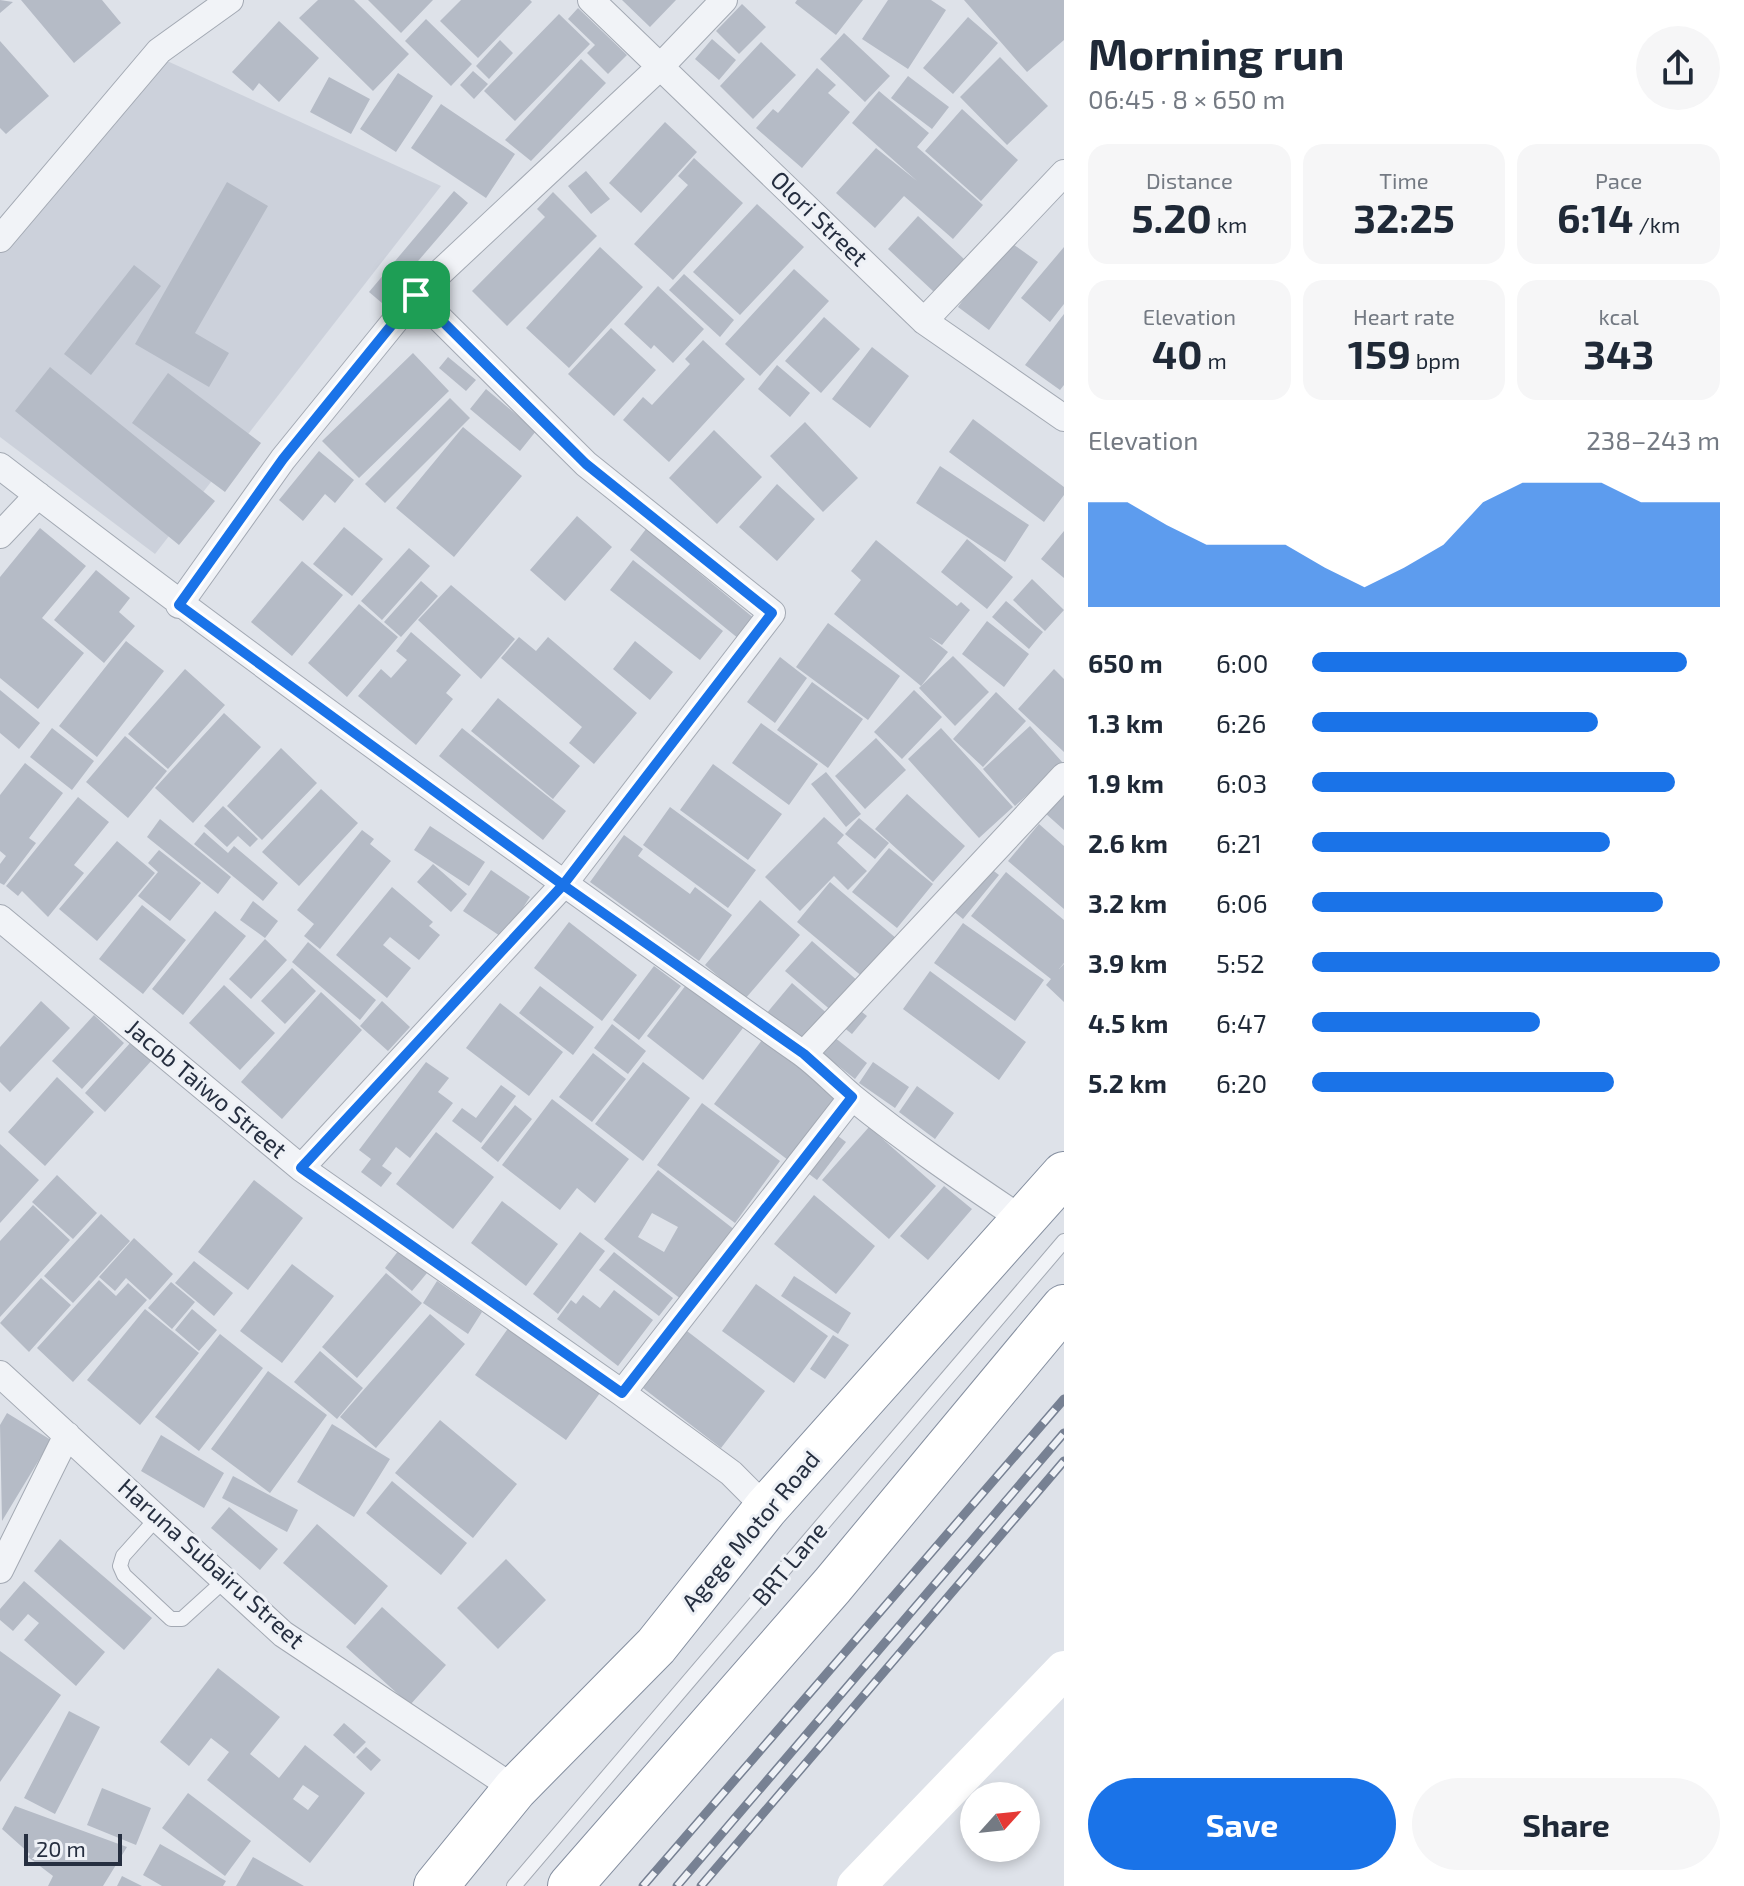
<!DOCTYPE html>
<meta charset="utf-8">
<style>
body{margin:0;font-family:"Exo 2",sans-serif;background:#f6f6f7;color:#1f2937;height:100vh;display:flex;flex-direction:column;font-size:30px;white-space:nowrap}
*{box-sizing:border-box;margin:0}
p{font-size:26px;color:#747a83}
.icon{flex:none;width:44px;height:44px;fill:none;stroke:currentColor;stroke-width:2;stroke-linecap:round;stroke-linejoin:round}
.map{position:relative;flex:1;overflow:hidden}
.details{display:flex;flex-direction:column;background:#fff;width:680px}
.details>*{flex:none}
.needle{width:52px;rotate:63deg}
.controls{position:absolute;left:960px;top:1782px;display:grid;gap:16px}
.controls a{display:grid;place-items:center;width:80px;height:80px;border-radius:50%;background:#fff;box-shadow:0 4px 12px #0003;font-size:40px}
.scale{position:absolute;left:24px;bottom:20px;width:98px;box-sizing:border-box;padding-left:8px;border:4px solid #262f40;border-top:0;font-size:22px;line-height:28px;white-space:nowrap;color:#262f40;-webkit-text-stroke:6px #eef1f6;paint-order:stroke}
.pin{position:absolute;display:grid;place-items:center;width:68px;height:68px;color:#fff;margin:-34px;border-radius:16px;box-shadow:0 4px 12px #0006}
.round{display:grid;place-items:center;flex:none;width:84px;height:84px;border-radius:42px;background:#f6f6f7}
.overview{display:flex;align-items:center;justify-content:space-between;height:136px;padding:0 24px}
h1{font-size:44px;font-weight:700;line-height:60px}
.metrics{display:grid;grid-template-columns:repeat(3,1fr);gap:12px;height:136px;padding:8px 24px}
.metrics div{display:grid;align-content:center;border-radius:20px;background:#f6f6f7;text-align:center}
.metrics b{font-size:40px;font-weight:700}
.metrics small{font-size:22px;font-weight:400}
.metrics p{font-size:22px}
.chart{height:224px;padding:16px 24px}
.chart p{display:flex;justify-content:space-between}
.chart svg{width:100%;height:144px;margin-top:8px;fill:#1a73e8;opacity:.7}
.button{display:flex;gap:16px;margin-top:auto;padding:16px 24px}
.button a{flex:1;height:92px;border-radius:48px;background:#1a73e8;color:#fff;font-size:32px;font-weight:700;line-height:92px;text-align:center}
.button a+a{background:#f6f6f7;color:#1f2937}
ul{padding:0 24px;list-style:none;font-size:26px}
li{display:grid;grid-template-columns:128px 96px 1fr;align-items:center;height:60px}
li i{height:20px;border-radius:10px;background:#1a73e8}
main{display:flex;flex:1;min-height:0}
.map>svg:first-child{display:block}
.built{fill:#ccd1db}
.building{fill:#b5bbc6;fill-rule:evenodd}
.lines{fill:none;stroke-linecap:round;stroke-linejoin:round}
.lane-casing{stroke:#a3a9b3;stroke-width:16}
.street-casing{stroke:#a3a9b3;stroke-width:28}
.highway-casing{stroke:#858fa0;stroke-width:46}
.lane{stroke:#f1f3f7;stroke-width:14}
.street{stroke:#f1f3f7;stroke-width:26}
.secondary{stroke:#fff;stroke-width:38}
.highway{stroke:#fff;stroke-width:44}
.rail-casing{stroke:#778193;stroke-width:9}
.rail{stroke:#eef1f6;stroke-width:6;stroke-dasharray:18;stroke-linecap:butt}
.route-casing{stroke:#fff;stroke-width:16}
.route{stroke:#1a73e8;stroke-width:10}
.labels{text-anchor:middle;stroke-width:6;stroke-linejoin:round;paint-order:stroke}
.street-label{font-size:24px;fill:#262f40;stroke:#eef1f6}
</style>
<main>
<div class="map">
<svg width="1064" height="1886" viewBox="0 0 1064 1886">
<rect width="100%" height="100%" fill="#dee2e9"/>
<path class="built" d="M165,60L441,186L155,554L0,437V242Z"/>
<path class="building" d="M0,0L13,2L0,13Z
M21,0H102L121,23L74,63Z
M318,0H354L409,54L373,91L299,18Z
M368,0H433L401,33Z
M461,0H530L532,2L478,58L440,21Z
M622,0H676L650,27Z
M797,0H863L836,35L795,3Z
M888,0H931L946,10L908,69L862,39Z
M964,0H1064V40L1027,72Z
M742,4L766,27L739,54L716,31Z
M578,8L627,55L608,74L587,53L595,45L568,19Z
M559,14L590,44L515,121L484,91Z
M968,17L998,43L953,94L923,68Z
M426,19L472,64L451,86L405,41Z
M279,21L319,58L279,102L259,83L253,91L232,72Z
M844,33L890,76L865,102L820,59Z
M712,39L736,60L719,80L695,59Z
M500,40L513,53L489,79L476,66Z
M0,41L49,96L6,134L0,128Z
M761,42L796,75L753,119L720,86Z
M1000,57L1048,106L1007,145L960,97Z
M581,59L606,83L531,161L505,140Z
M817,68L836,85L828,93L850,112L802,168L756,128L773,109L778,113Z
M473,71L488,84L474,99L460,85Z
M398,73L433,96L396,152L360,129Z
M908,76L949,107L932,129L891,98Z
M329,77L370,99L351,134L310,112Z
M879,91L929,133L917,147L983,205L953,239L904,196L875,228L836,193L876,148L917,181L852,123Z
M441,104L515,154L486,198L411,148Z
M962,109L1018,160L981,201L925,151Z
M665,122L697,152L641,213L609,183Z
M694,158L743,203L673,280L634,244L688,185L678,176Z
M586,171L610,199L591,214L568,186Z
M227,182L268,206L195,333L229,353L209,387L135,344Z
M454,191L468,203L382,303L369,292Z
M553,192L597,236L507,326L472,291L545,217L537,209Z
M757,204L804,247L740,315L693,272Z
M918,216L964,259L934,292L888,249Z
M1006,239L1038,262L989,330L958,307Z
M600,247L643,287L569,368L526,328Z
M1064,247V304L1050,322L1021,298Z
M134,265L161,286L91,375L64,354Z
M794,269L829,301L760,376L725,344Z
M684,274L734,320L720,337L669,290Z
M658,286L704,329L673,363L654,345L651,349L624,324Z
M1064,314V385L1060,390L1025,365Z
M824,317L860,349L821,393L785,361Z
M611,328L656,370L614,416L568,374Z
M703,340L745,379L669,462L623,420L643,397L652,405L690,364L685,359Z
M872,347L909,376L870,428L832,399Z
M413,353L449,391L359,478L322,441Z
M448,357L476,380L466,391L439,368Z
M777,365L810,393L790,417L758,389Z
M50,367L215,501L179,545L15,411Z
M168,373L261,443L225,492L132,423Z
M486,389L536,431L520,451L470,409Z
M450,398L470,418L385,503L365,484Z
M973,419L1064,487V495L1044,522L949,452Z
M805,422L858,478L823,512L770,456Z
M463,427L522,476L454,557L396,508Z
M714,430L762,477L717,524L669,478Z
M319,451L354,480L335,503L325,494L303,521L279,500Z
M940,466L1029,525L1005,562L916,503Z
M777,484L815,519L777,561L739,527Z
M577,516L612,547L565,601L530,570Z
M344,527L383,559L352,596L313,564Z
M40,528L86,566L42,618L84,653L38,709L0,678V577Z
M646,529L755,619L739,639L630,550Z
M1064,531V578L1041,559Z
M967,539L1013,577L987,609L941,572Z
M876,540L957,606L961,602L970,610L942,645L929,637L948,652L921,686L834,614L861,580L851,571Z
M409,548L430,566L382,620L361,601Z
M633,560L723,631L700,660L610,590Z
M302,561L343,595L292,656L251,622Z
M96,570L130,598L119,612L135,626L104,663L54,620Z
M1032,579L1064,610L1045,631L1013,600Z
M421,581L438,596L401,637L384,622Z
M451,585L515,639L481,679L418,620Z
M1006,601L1043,632L1029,649L992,617Z
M359,604L398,637L347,697L308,663Z
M987,621L1029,654L1004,687L962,654Z
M828,623L900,676L868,720L796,667Z
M411,632L461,675L446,693L453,699L416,745L358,696L381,669L391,678L407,660L396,651Z
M519,637L536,651L548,637L637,713L594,764L569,743L582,727L501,658Z
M126,641L164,671L97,757L59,726Z
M635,641L673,672L650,700L613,669Z
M953,656L989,692L955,726L919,688Z
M780,657L807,678L775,723L747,702Z
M185,669L225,705L168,769L128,734Z
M1054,669L1064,679V752L1018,709Z
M812,682L863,719L828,768L777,730Z
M0,690L40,723L19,749L0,733Z
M914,690L942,717L902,759L874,732Z
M996,692L1026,721L983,767L953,739Z
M498,698L580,766L553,799L471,731Z
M224,713L261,747L193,823L155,788Z
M761,723L818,764L789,805L732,763Z
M1030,726L1063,763L1015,806L983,769Z
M52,728L94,761L72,790L30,757Z
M462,728L566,811L543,840L439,756Z
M941,728L1013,807L979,838L908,759Z
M125,736L167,771L128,818L86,782Z
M876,738L906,770L865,809L835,776Z
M281,748L317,783L262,840L227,806Z
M25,763L63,793L29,838L36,843L4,885L0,883V864L6,856L0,851V795Z
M713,764L782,814L748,860L680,810Z
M826,772L861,814L846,827L811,784Z
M321,789L358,823L299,886L262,852Z
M1064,791V830L1045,813Z
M907,794L965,846L933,882L875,829Z
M78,797L109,822L74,865L84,873L48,917L22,891L18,896L6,886Z
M223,806L258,839L250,847L238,836L227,847L204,826Z
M670,807L756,870L728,908L643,845Z
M824,817L844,835L837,843L867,871L848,890L834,876L800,911L765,877Z
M859,818L889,843L875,859L845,834Z
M160,819L231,877L218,894L147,837Z
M1039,824L1064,846V909L1008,861Z
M430,826L485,862L469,886L414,850Z
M362,830L374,839L370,844L391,861L320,949L304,936L314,924L297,910Z
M204,832L228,853L234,846L278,883L263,901L194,844Z
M624,835L643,849L638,856L690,894L695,887L732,915L699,961L590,882Z
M117,841L155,873L97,941L59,909Z
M889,848L933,884L897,928L852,892Z
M159,850L201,883L170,921L138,896L158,872L148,863Z
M433,864L467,894L451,912L417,882Z
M986,865L999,875L963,919L951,909Z
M491,870L530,897L503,938L463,911Z
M1006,872L1064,920V963L1059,969L1064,964V1002L1046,985L1051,979L971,916Z
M830,882L897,939L864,978L797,922Z
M392,887L433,922L429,926L440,935L419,960L390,937L383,945L411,968L387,998L336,955Z
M760,900L800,935L745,999L705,965Z
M253,901L278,921L265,938L240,920Z
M142,905L186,940L143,994L99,959Z
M215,911L246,936L183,1015L152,989Z
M569,922L637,975L602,1021L534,968Z
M963,923L1044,980L1015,1021L934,963Z
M265,939L287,960L251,999L229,979Z
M812,941L859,982L833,1012L785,971Z
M308,942L376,1000L360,1020L292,962Z
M654,966L681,986L639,1040L613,1020Z
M292,968L316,991L285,1024L261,1001Z
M930,971L1026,1042L999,1080L903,1009Z
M792,983L829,1015L803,1046L766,1014Z
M224,985L275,1033L240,1070L189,1023Z
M686,985L743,1028L703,1080L647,1036Z
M540,986L594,1027L573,1055L519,1013Z
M321,992L362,1030L282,1119L241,1082Z
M41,1001L70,1028L10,1092L0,1082V1047Z
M382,1001L410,1027L388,1051L360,1026Z
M500,1003L563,1052L529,1096L466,1048Z
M853,1005L867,1016L852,1034L838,1023Z
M94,1015L124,1043L82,1089L52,1061Z
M612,1024L646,1051L628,1074L594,1048Z
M834,1037L867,1063L855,1079L821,1052Z
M762,1040L840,1099L792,1163L714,1104Z
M131,1042L152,1060L105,1112L85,1093Z
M593,1053L626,1079L592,1122L559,1097Z
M426,1062L449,1078L438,1092L453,1103L410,1158L396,1147L382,1166L392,1173L381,1187L361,1172L371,1159L359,1150Z
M643,1062L690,1098L643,1161L595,1124Z
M873,1062L909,1087L895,1108L859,1083Z
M57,1077L94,1112L45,1166L8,1132Z
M501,1085L516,1096L481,1143L452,1121L462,1108L476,1118Z
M917,1086L954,1113L935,1139L899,1112Z
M552,1099L629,1159L595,1203L577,1188L560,1210L502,1165Z
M702,1103L780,1161L735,1223L657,1165Z
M515,1105L532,1119L498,1162L481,1148Z
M869,1127L936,1186L889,1239L822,1180Z
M830,1130L846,1142L817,1180L801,1168Z
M436,1132L494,1177L453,1229L396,1184Z
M0,1144L39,1180L0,1223Z
M658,1170L740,1234L686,1303L604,1239ZM652,1213L678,1227L664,1252L638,1237Z
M57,1175L97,1213L73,1239L32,1202Z
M254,1180L303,1218L248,1290L198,1252Z
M944,1186L972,1209L928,1260L900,1236Z
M814,1195L875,1246L836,1294L774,1244Z
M502,1201L558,1244L526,1286L471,1243Z
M33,1205L70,1240L0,1317V1241Z
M101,1214L130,1241L73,1303L44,1276Z
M580,1232L605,1251L558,1314L533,1294Z
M134,1238L173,1274L150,1300L126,1278L115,1291L99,1277Z
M399,1250L427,1273L412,1291L385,1268Z
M614,1252L673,1298L659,1316L599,1270Z
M194,1261L233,1293L214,1316L175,1283Z
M292,1264L334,1296L282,1363L240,1331Z
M386,1273L422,1303L357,1378L322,1347Z
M794,1276L851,1313L838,1334L781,1296Z
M41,1278L71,1305L29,1352L0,1323Z
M99,1280L116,1296L128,1283L147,1300L73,1382L37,1348Z
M437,1281L482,1312L468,1334L423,1303Z
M171,1282L195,1302L172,1329L148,1308Z
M756,1284L828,1336L794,1383L722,1331Z
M614,1290L653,1320L618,1366L557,1319L571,1300L576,1304L583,1295L600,1308Z
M145,1309L199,1353L140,1425L87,1380Z
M192,1309L217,1330L199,1351L175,1330Z
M430,1314L465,1344L376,1448L340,1417Z
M509,1327L600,1393L566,1440L475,1375Z
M687,1331L765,1391L721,1448L643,1388Z
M220,1334L263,1368L199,1451L155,1417Z
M833,1335L849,1345L825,1379L810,1369Z
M320,1351L363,1388L337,1419L294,1382Z
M268,1371L327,1415L270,1493L211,1449Z
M7,1413L51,1440L2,1521L0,1425Z
M440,1420L517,1484L473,1538L395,1473Z
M332,1424L390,1459L354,1517L297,1482Z
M161,1435L224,1473L204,1508L141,1471Z
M233,1476L298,1510L287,1532L222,1498Z
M392,1481L467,1543L441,1575L366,1513Z
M229,1507L278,1549L260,1570L211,1528Z
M317,1524L388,1586L355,1625L283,1563Z
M60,1539L152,1618L124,1650L34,1571Z
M506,1559L546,1600L498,1649L457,1608Z
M24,1581L105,1652L76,1686L24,1640L39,1623L28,1614L13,1631L0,1620V1609Z
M382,1607L446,1665L410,1705L346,1647Z
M0,1651L61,1695L0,1782Z
M218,1668L280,1717L250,1754L279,1778L305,1745L365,1793L310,1863L207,1780L229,1752L211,1738L189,1766L160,1742ZM303,1785L319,1796L308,1810L293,1799Z
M69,1711L100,1727L55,1814L24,1798Z
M344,1723L366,1742L354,1754L333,1735Z
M366,1747L381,1760L371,1771L356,1757Z
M102,1788L151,1808L136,1845L87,1825Z
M188,1793L251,1841L225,1876L162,1828Z
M15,1806L127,1847L103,1886H48L53,1876L28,1857L30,1854L2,1829Z
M160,1844L226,1881L223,1886H162L143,1875Z
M253,1857L304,1886H236Z
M122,1876L142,1886H117Z"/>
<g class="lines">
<defs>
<path id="lane" d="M157,1518L123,1556L120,1566L124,1575L171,1619H182L225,1580
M514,1886L1064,1241"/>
<path id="street" d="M591,0L924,321L1064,418
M0,239L159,51L230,0
M924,321L1064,173
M0,466C262,668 530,860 799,1051C818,1064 834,1082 852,1097C907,1142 965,1181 1023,1220
M0,535L38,495
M179,605L283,459L416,295L661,66L724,0
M0,918L301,1168L622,1393L731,1473L766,1508
M804,1054L1064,776
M301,1168L563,885L772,613L586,464L416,295
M0,1374L283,1634L515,1789
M622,1393L852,1097
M0,1570L67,1435"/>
<path id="highway" d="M436,1886L515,1789L656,1646L766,1508L1064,1174
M570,1886L832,1586L1064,1307"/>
</defs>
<use href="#lane" class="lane-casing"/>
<use href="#street" class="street-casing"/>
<use href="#highway" class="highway-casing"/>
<use href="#lane" class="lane"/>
<use href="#street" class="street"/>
<path class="secondary" d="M856,1886L1064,1670"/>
<use href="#highway" class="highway"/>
<defs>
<path id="rail" d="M643,1886L1064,1399
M677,1886L1064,1433
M701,1886L1064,1461"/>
</defs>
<use href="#rail" class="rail-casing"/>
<use href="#rail" class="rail"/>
</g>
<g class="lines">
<defs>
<path id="route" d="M416,295L283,459L179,605L563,885L804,1054L852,1097L622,1393L301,1168L563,885L772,613L586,464L416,295"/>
</defs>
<use href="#route" class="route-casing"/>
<use href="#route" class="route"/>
</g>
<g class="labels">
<g class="street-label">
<text transform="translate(819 219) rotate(44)" y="8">Olori Street</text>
<text transform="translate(206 1089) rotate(40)" y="8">Jacob Taiwo Street</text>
<text transform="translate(751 1531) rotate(-50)" y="8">Agege Motor Road</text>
<text transform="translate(211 1564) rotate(42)" y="8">Haruna Subairu Street</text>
<text transform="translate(790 1564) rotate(-50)" y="8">BRT Lane</text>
</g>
</g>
</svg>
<div class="controls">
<a><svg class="needle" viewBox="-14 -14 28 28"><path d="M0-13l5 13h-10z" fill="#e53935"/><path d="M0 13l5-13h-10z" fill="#747a83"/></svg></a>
</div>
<div class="scale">20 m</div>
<div class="pin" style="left:416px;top:295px;background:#1e9e55"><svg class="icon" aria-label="arrive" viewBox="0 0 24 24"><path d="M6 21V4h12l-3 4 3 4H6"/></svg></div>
</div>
<section class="details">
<div class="overview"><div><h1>Morning run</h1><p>06:45 · 8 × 650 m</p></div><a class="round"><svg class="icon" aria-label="share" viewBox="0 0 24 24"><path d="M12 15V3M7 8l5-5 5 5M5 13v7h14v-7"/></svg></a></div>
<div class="metrics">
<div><p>Distance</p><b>5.20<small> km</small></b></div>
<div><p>Time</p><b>32:25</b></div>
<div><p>Pace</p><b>6:14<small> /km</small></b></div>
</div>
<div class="metrics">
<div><p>Elevation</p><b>40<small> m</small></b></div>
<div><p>Heart rate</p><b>159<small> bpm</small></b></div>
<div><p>kcal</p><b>343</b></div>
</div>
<div class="chart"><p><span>Elevation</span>238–243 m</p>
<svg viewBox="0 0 160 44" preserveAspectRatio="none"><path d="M0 44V12L10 12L20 19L30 25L40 25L50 25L60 32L70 38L80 32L90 25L100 12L110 6L120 6L130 6L140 12L150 12L160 12V44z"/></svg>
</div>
<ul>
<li><b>650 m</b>6:00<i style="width:92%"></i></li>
<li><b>1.3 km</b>6:26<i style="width:70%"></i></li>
<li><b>1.9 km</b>6:03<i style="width:89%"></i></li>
<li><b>2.6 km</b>6:21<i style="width:73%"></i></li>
<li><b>3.2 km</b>6:06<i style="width:86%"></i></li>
<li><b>3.9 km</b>5:52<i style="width:100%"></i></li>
<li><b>4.5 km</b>6:47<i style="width:56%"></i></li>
<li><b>5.2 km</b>6:20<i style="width:74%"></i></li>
</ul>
<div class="button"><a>Save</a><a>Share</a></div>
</section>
</main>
